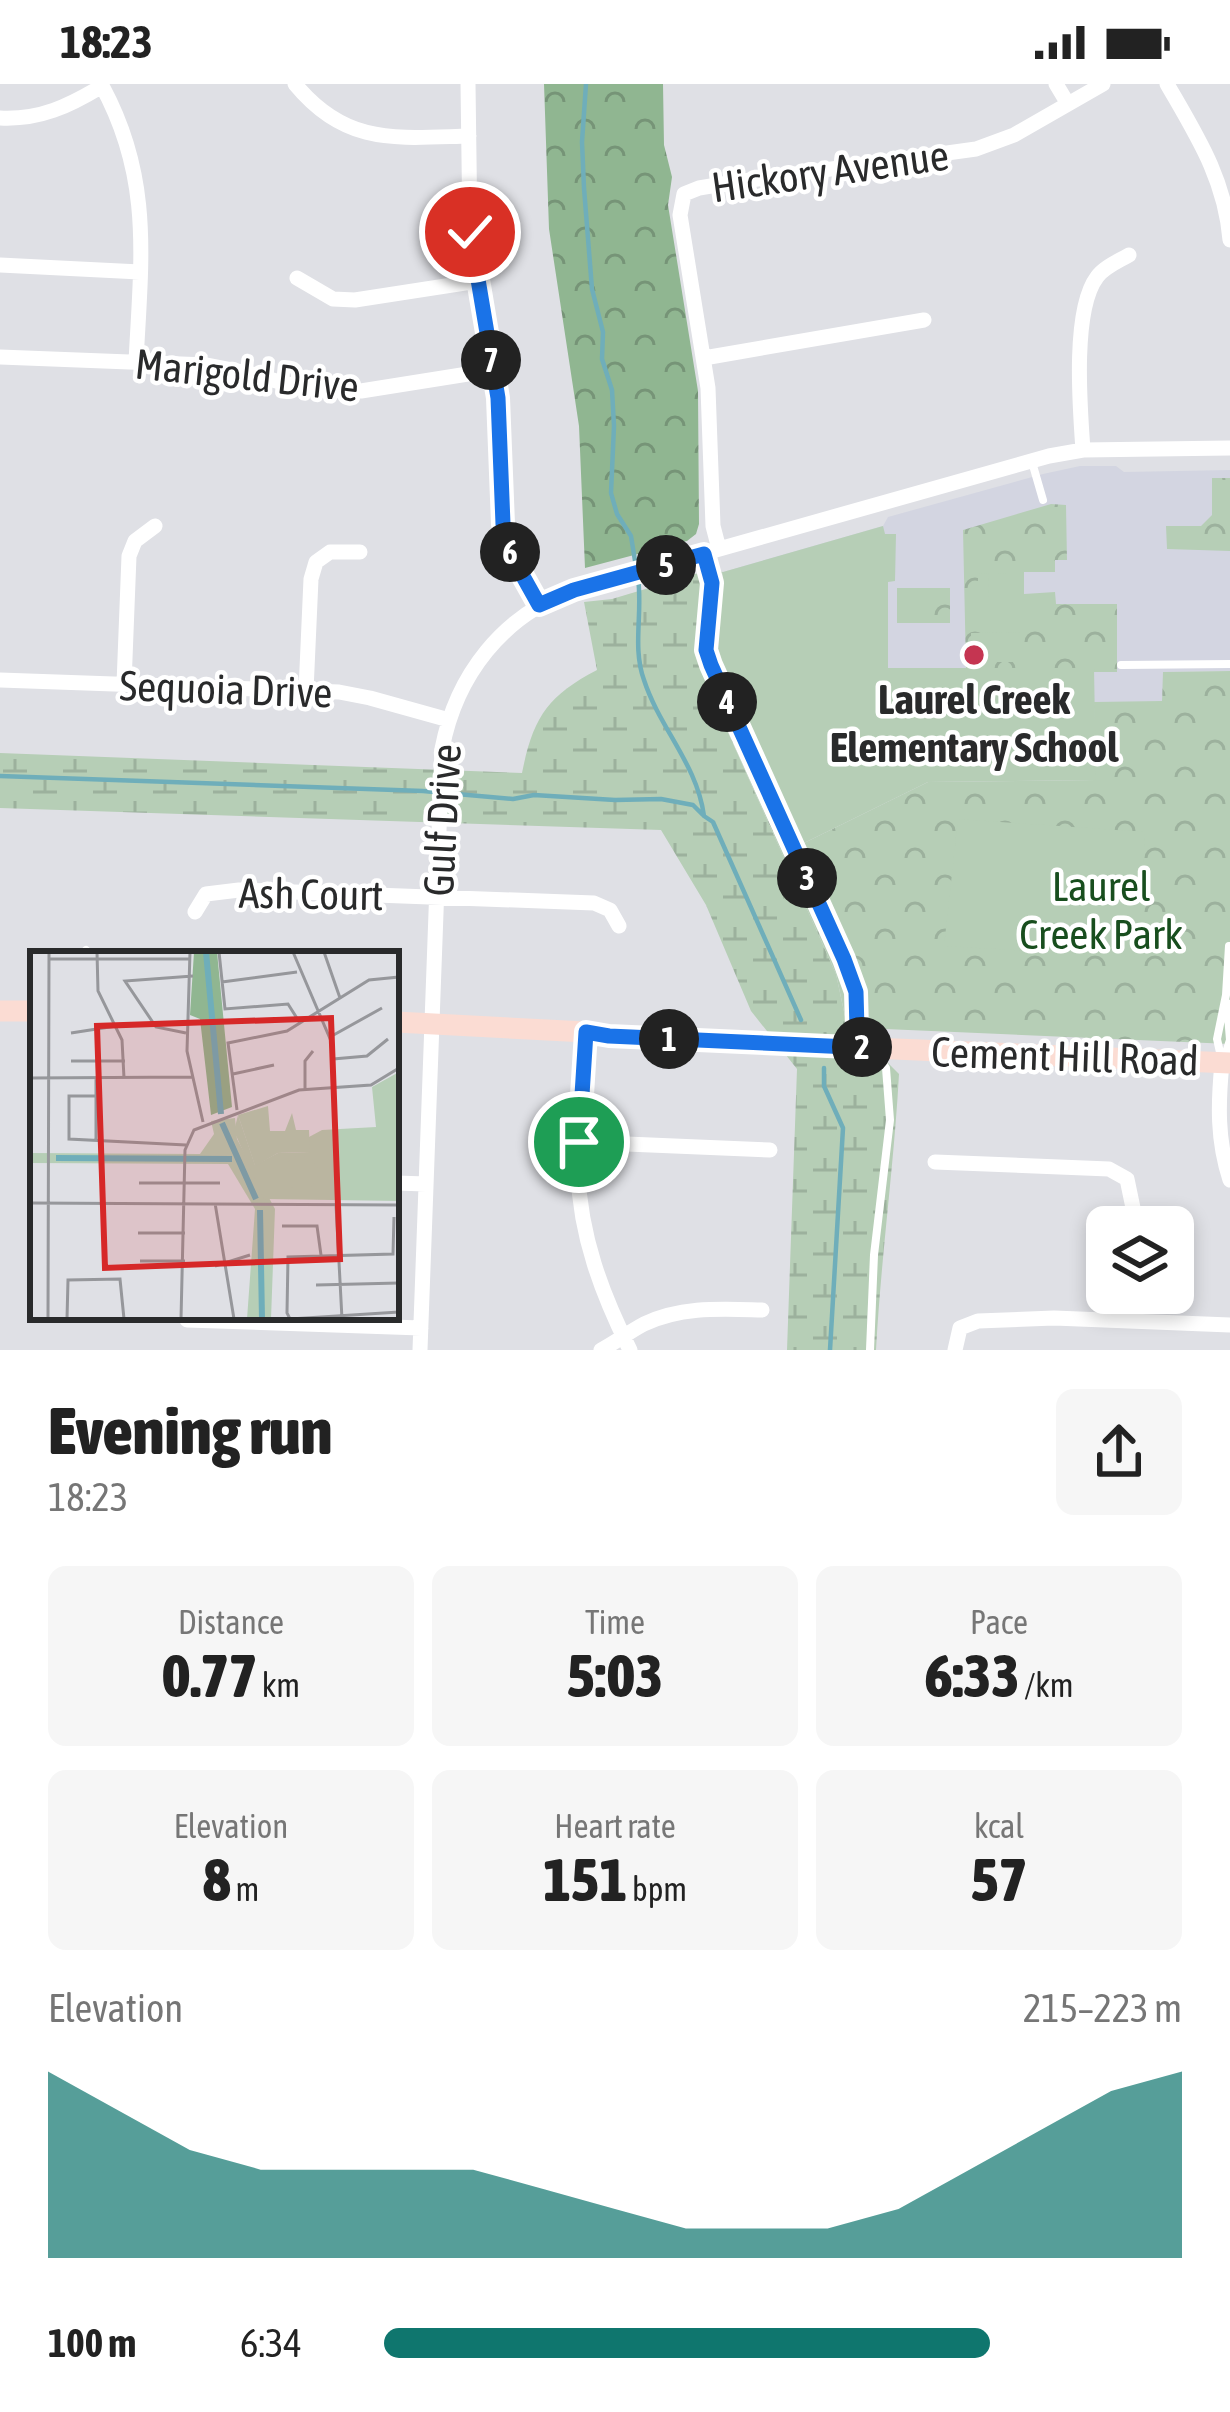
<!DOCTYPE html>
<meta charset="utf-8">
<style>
body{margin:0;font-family:"Asap Condensed",sans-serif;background:#f6f6f6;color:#222;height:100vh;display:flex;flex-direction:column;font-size:45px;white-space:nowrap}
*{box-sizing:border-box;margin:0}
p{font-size:39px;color:#767676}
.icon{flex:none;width:66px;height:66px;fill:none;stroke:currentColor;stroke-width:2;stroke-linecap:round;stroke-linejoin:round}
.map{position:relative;height:1266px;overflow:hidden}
.side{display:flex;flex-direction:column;background:#fff;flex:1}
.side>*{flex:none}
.controls{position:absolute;left:1086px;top:1122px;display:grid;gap:24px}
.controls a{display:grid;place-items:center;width:108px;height:108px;border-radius:18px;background:#fff;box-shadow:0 6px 18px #0003;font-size:60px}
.pin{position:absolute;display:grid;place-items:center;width:102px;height:102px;color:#fff;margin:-51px;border:6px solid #fff;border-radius:50%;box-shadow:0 3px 12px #0007}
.km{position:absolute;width:60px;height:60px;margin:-30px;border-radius:50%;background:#222;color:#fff;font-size:33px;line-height:60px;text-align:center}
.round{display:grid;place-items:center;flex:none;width:126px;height:126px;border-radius:18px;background:#f6f6f6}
.headline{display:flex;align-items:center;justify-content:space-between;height:204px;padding:0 48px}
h1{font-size:66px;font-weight:800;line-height:90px}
.metrics{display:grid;grid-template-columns:repeat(3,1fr);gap:18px;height:204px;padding:12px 48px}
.metrics div{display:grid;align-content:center;border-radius:18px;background:#f6f6f6;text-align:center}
.metrics b{font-size:60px;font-weight:800}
.metrics small{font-size:33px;font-weight:400}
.metrics p{font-size:33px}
.chart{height:336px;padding:24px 48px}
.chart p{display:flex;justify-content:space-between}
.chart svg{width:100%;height:216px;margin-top:12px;fill:#0f766e;opacity:.7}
ul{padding:0 48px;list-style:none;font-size:39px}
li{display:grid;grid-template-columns:192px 144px 1fr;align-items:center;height:90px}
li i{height:30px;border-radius:15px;background:#0f766e}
.status{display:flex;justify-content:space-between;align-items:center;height:84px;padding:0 60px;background:#fff;direction:ltr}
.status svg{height:33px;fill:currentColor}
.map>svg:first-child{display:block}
.built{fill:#d3d5e1}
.forest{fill:url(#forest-crowns)}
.wetland{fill:url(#wetland-marsh)}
.park{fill:url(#park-crowns)}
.garden{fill:#b6ceb6}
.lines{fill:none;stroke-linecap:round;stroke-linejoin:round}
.stream{stroke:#6faeba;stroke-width:4.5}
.lane{stroke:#fff;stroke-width:8}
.street{stroke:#fff;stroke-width:15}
.secondary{stroke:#fbdcd3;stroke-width:21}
.route-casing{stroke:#fff;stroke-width:24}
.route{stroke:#1a73e8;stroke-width:15}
.poi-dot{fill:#c53551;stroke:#fff;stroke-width:4.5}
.labels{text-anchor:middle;stroke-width:9;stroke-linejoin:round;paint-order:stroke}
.street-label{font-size:42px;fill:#292a2b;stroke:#fff}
.poi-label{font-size:42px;font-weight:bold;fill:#292a2b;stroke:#fff}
.park-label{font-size:42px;fill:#184e1e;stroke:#fff}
.inset-river{fill:none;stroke:#6faeba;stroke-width:6}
.inset-road{fill:none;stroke:#96979b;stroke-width:3}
.view{fill:#d62828;fill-opacity:0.15;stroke:#d62828;stroke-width:6}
.inset-edge{fill:none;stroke:#292a2b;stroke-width:6}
</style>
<div class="status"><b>18:23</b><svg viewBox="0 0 49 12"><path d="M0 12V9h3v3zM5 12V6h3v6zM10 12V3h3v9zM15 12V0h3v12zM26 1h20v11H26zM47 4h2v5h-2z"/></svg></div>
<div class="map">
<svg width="1230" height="1266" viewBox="0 0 1230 1266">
<defs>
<pattern id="forest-crowns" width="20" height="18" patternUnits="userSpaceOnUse" patternTransform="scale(3)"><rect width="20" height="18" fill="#90b691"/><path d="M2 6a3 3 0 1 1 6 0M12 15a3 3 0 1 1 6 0" fill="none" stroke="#769477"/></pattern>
<pattern id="wetland-marsh" width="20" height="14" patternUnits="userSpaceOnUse" patternTransform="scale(3)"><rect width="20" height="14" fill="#b6ceb6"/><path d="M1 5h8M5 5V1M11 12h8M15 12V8" fill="none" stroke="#9cb19d"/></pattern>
<pattern id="park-crowns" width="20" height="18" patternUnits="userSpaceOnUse" patternTransform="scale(3)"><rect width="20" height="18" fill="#b6ceb6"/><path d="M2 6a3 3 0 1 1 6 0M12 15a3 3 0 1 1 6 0" fill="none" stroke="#9cb19d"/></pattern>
</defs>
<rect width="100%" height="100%" fill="#dfe0e5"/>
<path class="built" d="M1080,382H1116L1124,388L1230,386V587L1164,588L1162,617L928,698L723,488L883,442L888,433L1043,390Z"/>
<path class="forest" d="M544,0H663L664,61L672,93L668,121L698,307L699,440L696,450L687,457L585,484L579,342L549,145Z"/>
<path class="wetland" d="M702,488C708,518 700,530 699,558C699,578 707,597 714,617L836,890L846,937L899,990C894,1082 881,1173 876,1266H787L797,985L751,927L706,821L661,746L0,724V669L522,689C533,634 547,612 597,586L584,518L612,515Z"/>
<path class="park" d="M1212,394H1230V467L1167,465L1166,442H1201L1212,431Z
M1051,420L1066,421L1067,476H1055V488H1024V510L1055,508L1056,520H1117V588H1094L1093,584H966L963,446Z
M713,486L723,488L712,556L733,614L802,760L928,698L1095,696L1094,618L1162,617L1163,588L1230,587V960L885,945L868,939L846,937L836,890L714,617C707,597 699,578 699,558C700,530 708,518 702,488Z
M897,504H950V539H897Z"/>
<path class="garden" d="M883,442L885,450H896L895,497L888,498V584H1094L1096,696L928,698L802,760L733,614L712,556L723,488Z
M988,489L989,513H997V490L1007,489V513H1023V543H971V513H978V490Z
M1023,548V578H971V549Z
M958,735L1145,748L1138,873L944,862Z"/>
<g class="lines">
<path class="stream" d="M586,0L582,58L584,104L592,205L603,248L602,275L612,306L614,342L611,409L617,430L631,452L636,483
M638,494C643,529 632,563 644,596C660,645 697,680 704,732L713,738L801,936
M0,692L423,707L513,715L534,711L615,716L661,715L693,721L703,731
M824,984V1002L843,1044L830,1266"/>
<path class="lane" d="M1032,378L1043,416
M705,471C709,485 713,497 712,511C711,536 704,556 711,581L844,875L856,908L857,945L886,984L890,1036L874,1171L870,1266
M1121,581L1230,580
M86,866L89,870
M1221,973L1217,955L1226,911L1229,862
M1224,975L1230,956L1227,919"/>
<path class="street" d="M101,0C153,94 141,176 136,278
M295,0C346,62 396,54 469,52
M468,0L470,148L498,313L503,440C509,470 524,494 539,521
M1056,0L1068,20
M1167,0C1197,52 1225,95 1230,156
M0,34C40,36 69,22 102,2
M0,181L140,188
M297,194L333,215L355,216L478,197
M0,273L207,281L248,289L287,300L324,306L361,307L493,286
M704,274L924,236
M1083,366C1080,324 1072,226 1097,193C1104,183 1117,178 1129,171
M719,465L713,442L708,304L680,131L684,110L699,104L729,99L976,65L1014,51L1103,0
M0,596L339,608L370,614L449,636
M124,600L129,472L135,457L155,442
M306,607L311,495L316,478L330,468H360
M195,828L206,810L239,806L594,819L610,826L619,842
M586,948C584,995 577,1042 578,1088C580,1152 602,1210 630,1266
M1222,979C1218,1020 1217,1056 1230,1096
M579,1058L770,1066
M935,1078L1109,1085L1127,1095L1137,1143
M396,1099L426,1100
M187,1236L421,1244
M1134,1237L1135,1209
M420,1266L442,665C456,591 503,531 574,506L1049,372L1083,366L1230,364
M601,1266C616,1258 629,1248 644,1240C682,1222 722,1225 762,1226
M955,1266L960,1244L978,1237L1054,1234L1230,1241"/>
<path class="secondary" d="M0,927H33
M396,938L586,948L609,953L1230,979"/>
</g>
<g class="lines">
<defs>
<path id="route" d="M470,148L498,314L503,440L515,478L539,521L574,506L704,470L712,499L706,566L711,581L844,875L856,908L857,945L871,964L609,952L586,948L579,1058"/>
</defs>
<use href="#route" class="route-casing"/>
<use href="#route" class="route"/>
</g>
<circle class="poi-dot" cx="974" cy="571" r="12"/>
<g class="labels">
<g class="street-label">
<text transform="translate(830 87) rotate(-8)" y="15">Hickory Avenue</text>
<text transform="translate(247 291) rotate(6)" y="15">Marigold Drive</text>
<text transform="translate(226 605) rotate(2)" y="15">Sequoia Drive</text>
<text transform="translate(442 736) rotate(-87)" y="15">Gulf Drive</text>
<text transform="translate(311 810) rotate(1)" y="15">Ash Court</text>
<text transform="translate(1065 972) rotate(2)" y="15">Cement Hill Road</text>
</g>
<g class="poi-label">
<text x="974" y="630">Laurel Creek<tspan x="974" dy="48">Elementary School</tspan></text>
</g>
<g class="park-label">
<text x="1101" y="817">Laurel<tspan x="1101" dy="48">Creek Park</tspan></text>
</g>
</g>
<g transform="translate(30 867)">
<rect width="369" height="369" fill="#dfe0e5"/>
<path d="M164,1H187L202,156L181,164L170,68L160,64Z" fill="#90b691"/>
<path d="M205,167L207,188L245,258L241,368H217L225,258L198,213L0,212V202L170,203L184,183L181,170Z" fill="#b6ceb6"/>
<path d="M369,121V250L234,248L204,180L208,164L225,214L248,202L279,201V186L292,179L346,176L342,136Z" fill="#b6ceb6"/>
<path d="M238,155L240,180H255L262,162L266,179H279L280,201L248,202L225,215L208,164ZM254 222a17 17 0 1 1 34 0a17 17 0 1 1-34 0Z" fill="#b6ceb6"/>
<path class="inset-river" d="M176,1L191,163M192,172L226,248M26,207L202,208M230,259L232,368"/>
<path class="inset-road" d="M67,1L68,40L92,89L94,127M160,1L157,100L173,171M189,1L195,58L258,53L270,72M263,1L301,90L304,136M294,1L310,47M19,8H161M192,31L267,21M41,82L86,75M156,82L126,76L95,30L163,25M300,86L352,57M303,108L337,105L358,88M41,110H95M203,123L244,114M0,127L162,126M275,138V110L283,100M66,145H39V188L156,194M207,159L198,92L257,80L339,29L369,26M66,189V127M109,232H190M0,252L369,254M185,252L204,368M306,254L312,368M364,266L363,303L258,306L257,362L260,368L369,361M252,275H287L291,304M108,282H155M110,310H155M185,315L220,304M286,334L369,332M18,368L19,1M37,368L38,329L90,328L94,368M151,368L155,199L164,179L269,139L341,134L369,117"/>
<path class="view" d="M301,67L310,308L75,317L67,75Z"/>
<rect width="369" height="369" class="inset-edge"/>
</g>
</svg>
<div class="controls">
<a><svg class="icon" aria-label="layers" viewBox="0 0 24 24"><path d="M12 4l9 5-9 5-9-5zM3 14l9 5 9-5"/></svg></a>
</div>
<div class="pin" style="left:579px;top:1058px;background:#1e9e55"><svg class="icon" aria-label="arrive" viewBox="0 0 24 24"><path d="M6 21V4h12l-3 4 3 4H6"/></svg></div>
<div class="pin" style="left:470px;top:148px;background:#d93025"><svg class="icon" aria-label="check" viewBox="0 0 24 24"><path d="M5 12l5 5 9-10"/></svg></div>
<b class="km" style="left:669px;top:955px">1</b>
<b class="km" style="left:862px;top:963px">2</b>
<b class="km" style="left:807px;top:794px">3</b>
<b class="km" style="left:727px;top:618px">4</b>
<b class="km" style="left:666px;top:481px">5</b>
<b class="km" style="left:510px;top:468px">6</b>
<b class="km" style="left:491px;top:276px">7</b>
</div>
<section class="side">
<div class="headline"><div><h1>Evening run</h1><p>18:23</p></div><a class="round"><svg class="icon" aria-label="share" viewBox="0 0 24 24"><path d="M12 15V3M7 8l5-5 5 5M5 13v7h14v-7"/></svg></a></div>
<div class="metrics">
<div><p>Distance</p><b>0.77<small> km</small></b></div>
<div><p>Time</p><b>5:03</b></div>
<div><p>Pace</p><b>6:33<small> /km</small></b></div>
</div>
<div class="metrics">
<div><p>Elevation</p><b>8<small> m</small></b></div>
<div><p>Heart rate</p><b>151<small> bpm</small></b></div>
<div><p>kcal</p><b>57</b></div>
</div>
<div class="chart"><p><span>Elevation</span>215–223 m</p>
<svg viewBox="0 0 160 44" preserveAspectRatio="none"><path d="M0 44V6L10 14L20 22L30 26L40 26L50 26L60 26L70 30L80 34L90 38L100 38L110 38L120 34L130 26L140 18L150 10L160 6V44z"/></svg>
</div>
<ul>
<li><b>100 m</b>6:34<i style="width:76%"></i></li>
</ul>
</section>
